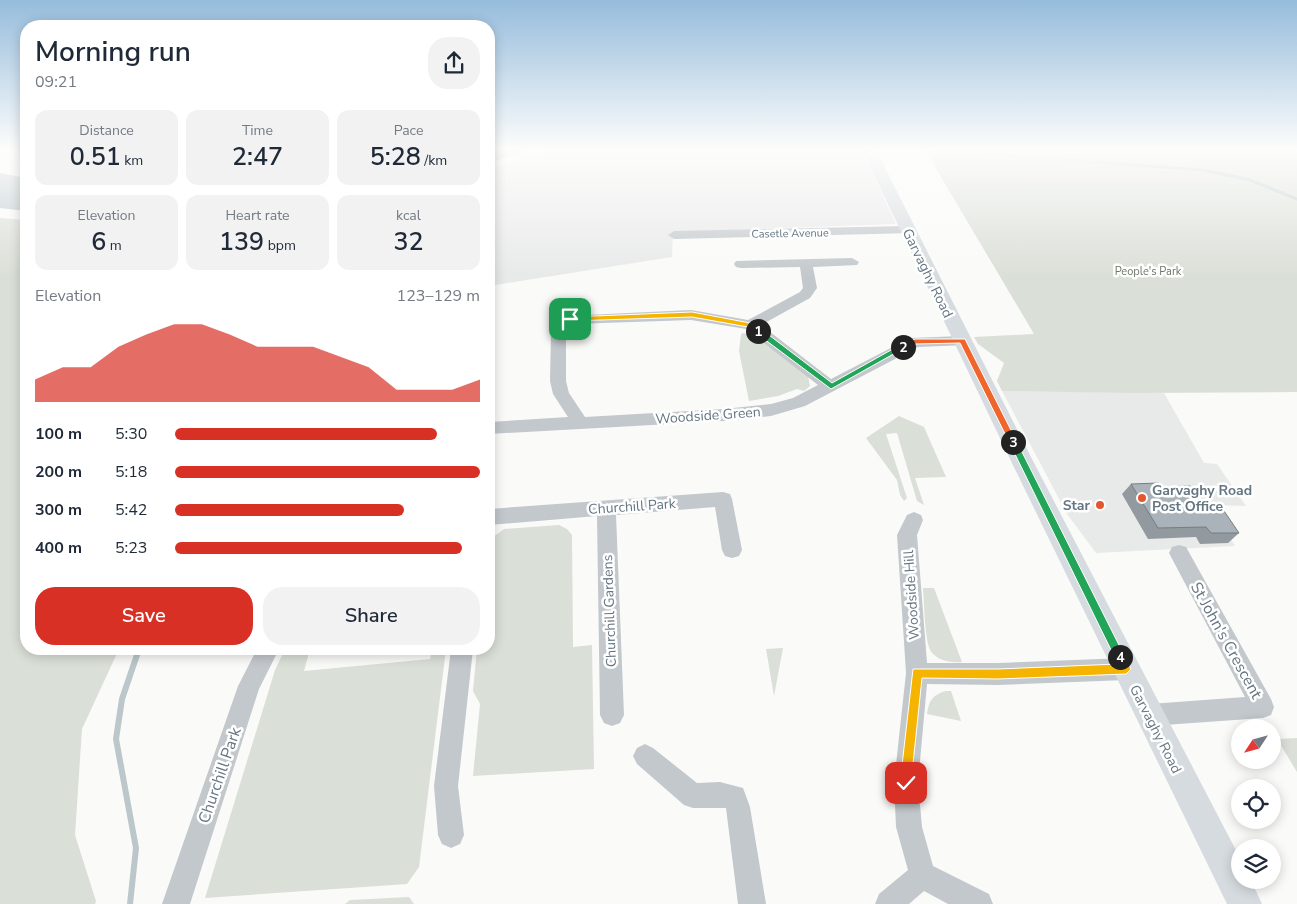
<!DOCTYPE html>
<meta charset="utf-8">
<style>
body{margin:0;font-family:"Nunito Sans",sans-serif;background:#f2f2f3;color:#1f2937;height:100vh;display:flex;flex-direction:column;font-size:19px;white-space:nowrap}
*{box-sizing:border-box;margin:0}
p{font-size:16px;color:#747a83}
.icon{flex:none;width:28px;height:28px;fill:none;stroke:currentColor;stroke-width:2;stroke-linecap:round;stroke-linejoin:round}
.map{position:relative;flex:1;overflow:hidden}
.sheet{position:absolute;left:20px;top:20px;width:475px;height:635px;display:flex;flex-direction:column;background:#fff;border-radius:20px;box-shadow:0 2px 12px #0003}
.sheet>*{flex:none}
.needle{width:32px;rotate:234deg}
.fabs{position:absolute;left:1231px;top:719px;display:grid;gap:10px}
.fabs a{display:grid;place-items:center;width:50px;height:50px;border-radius:50%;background:#fff;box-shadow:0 2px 12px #0003;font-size:25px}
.pin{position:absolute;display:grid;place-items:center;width:42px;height:42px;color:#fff;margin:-21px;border-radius:10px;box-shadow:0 2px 8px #0006}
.km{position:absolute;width:25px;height:25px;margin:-12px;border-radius:50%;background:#222;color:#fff;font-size:14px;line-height:25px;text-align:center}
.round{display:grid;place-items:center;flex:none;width:52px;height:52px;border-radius:20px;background:#f2f2f3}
.headline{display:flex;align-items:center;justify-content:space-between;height:85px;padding:0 15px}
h1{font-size:28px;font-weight:600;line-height:38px}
.stats{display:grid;grid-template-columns:repeat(3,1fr);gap:8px;height:85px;padding:5px 15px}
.stats div{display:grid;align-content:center;border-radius:12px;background:#f2f2f3;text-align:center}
.stats b{font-size:25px;font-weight:600}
.stats small{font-size:14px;font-weight:400}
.stats p{font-size:14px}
.chart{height:140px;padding:10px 15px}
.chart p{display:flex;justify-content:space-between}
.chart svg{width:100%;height:90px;margin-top:5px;fill:#d93025;opacity:.7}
.cta{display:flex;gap:10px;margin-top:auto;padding:10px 15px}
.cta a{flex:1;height:58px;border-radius:20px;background:#d93025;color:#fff;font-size:20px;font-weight:600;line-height:58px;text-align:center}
.cta a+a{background:#f2f2f3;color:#1f2937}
ul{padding:0 15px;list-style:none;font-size:16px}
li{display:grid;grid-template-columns:80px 60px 1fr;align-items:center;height:38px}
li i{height:12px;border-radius:6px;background:#d93025}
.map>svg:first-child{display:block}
.built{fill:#e8e9e9}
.green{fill:#dadfd7}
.water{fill:#bbc7cb}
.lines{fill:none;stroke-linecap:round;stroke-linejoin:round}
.stream-far1{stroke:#bbc7cb;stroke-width:3}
.stream{stroke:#bbc7cb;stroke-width:6}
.minor{fill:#c3c8cc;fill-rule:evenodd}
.major{fill:#d6dbdf;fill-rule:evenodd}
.wall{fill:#929a9f}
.building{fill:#aab3b9;stroke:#777d82}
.split-1{fill:#f5b400;stroke:#fff}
.split-2{fill:#22a559;stroke:#fff}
.split-3{fill:#f0652b;stroke:#fff}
.split-4{fill:#22a559;stroke:#fff}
.split-5{fill:#f5b400;stroke:#fff}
.poi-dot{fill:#e4572e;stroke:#fff;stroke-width:2}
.labels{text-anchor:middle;stroke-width:5;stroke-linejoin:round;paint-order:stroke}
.far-street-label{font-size:11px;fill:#657683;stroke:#fff}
.far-park-label{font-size:11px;fill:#687a64;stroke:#fff}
.street-label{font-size:14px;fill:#657683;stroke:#fff}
.poi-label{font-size:14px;font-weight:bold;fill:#657683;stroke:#fff;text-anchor:start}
.near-street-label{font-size:16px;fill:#657683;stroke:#fff}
</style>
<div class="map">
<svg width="1297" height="904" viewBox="0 0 1297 904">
<rect width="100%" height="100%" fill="#fafaf8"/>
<path class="built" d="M551,150H862L896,224L673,232L672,257L489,286V169Z
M1002,391L1164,393L1204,463L1217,464L1246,506L1211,505L1235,546L1096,553L1067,514Z"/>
<path class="green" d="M925,150H1297V392L1133,393L1002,391L997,381L1004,363L978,344L974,337L1034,334Z
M0,218L26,220V649H119L82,729L75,835L96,901L95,904H0Z
M744,333L763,342L808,376L810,386L804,391L797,389L778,396L749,401L739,351L741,334Z
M899,416L924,427L946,477L915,478L924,505L917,501L897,433L886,434L907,498L904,501L900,495L897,480L866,438Z
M559,525L567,529L572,535L573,647L592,645L594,769L473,776L480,704L473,691L477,649H489V540L504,529Z
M923,588H934L962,662C950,663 933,660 929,647C925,635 924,602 923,588Z
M783,648L774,696L766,649Z
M285,649H310L304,671L430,659L432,649H446L419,867L407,884L205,898L275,670Z
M946,691H951L961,721L927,714C929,701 932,695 946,691Z
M1297,738V772L1277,739Z
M409,897L414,904H345L350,900Z"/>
<path class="water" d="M489,150H525L489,163Z
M0,173L26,178V211L0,208Z"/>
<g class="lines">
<path class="stream-far1" d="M932,150L1203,170L1250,180L1297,199"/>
<path class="stream" d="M130,904L136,848L116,739L122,699L139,649"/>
<path class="minor" d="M907,226L912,227L913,230L912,233L674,239L668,235L674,231Z
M852,258L859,262L857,265L813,267L817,288L810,298L761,325L831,379L910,338L962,336L967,337L970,341L967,345L918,347L805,406L771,416L724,421L489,434V422L568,417L553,394L550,381L551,333L565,316L691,310L748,320L800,292L803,288L800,267L741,268L736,267L734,264L736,261ZM691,320L746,329L818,385L793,398L771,404L724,409L585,417L569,393L566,381V334L574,324Z
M723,492L730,494L732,499L742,550L739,556L732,558L725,556L722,550L715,507L616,515L624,715L620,723L612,726L604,723L600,715L597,516L489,525V509Z
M914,512L921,515L923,520L917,535L927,663H998L1126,658L1134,662L1137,669L1134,676L1126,680L998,685L927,684L918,783L922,827L933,866L989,894L993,904H948L924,891L909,904H875L879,894L908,870L896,827L894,783L906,673L897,535L907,515Z
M1179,545L1186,547L1271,699L1274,707L1271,715L1263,718L1150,726L1142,723L1138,715L1142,707L1150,704L1245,697L1169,553L1172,547Z
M257,649H279L259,689L190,904H162L238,686Z
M451,649H473L458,786L464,835L460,844L451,848L442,844L438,835L434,786Z
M645,744L653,748L697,783L720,782L743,788L750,807L766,904H738L726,808H693L684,805L637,764L633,756L637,748Z"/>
<path class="major" d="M862,150H876L1032,459L1240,858V880H1251L1262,904H1227L1010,459Z"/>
</g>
<path class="wall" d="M1131,484L1162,487L1205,509L1239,533L1228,543L1200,544L1196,537L1148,539L1122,494Z"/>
<path class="building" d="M1159,483L1162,487L1190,486L1205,509L1222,508L1239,533H1211L1206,527L1158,528L1131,484Z"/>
<linearGradient id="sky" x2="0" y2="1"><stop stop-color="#96bcdc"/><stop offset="0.54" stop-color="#fdfdfc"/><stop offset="1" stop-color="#fdfdfc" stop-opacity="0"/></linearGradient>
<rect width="1297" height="277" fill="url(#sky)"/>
<path class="split-1" d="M692,312L750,323L762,331L758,333L748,327L692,317L570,321L566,319L570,317Z"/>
<path class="split-2" d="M756,329H761L832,383L900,345L906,347L831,389L756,333Z"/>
<path class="split-3" d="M915,339H965L1017,442L1016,445H1013L1009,442L960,343L915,344L903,349L899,347Z"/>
<path class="split-4" d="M1013,439L1017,442L1123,653V660H1116L1009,442Z"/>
<path class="split-5" d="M1120,652L1123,653L1131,669L1126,674L998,679L922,678L911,783L910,787L906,789L902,787L900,783L913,669H998L1118,664L1115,657Z"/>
<g class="poi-dot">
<circle cx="1142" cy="498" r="5"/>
<circle cx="1100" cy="505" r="5"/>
</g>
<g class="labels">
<g class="far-street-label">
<text transform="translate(790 233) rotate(-1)" y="4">Casetle Avenue</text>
</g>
<g class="far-park-label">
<text x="1148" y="275">People's Park</text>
</g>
<g class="street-label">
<text transform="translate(928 273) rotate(64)" y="5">Garvaghy Road</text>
<text transform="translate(708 415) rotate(-4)" y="5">Woodside Green</text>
<text transform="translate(632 506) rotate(-4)" y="5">Churchill Park</text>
<text transform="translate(911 595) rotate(-94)" y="5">Woodside Hill</text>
<text transform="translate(609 611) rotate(-92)" y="5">Churchill Gardens</text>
<text transform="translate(1156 729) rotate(63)" y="5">Garvaghy Road</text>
</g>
<g class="poi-label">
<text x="1152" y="495">Garvaghy Road<tspan x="1152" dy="16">Post Office</tspan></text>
<text x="1090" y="510" text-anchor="end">Star</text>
</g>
<g class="near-street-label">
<text transform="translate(1227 640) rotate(61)" y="6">St John's Crescent</text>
<text transform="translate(219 775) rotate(-71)" y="6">Churchill Park</text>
</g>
</g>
</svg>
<div class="fabs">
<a><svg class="needle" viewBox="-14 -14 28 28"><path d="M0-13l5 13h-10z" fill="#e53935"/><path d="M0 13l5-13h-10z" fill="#747a83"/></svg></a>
<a><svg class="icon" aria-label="locate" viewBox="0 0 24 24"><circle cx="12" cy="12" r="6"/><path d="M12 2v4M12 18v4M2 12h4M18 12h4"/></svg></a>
<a><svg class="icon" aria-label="layers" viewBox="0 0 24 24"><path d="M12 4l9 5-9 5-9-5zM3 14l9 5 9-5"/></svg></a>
</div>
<div class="pin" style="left:570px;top:319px;background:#1e9e55"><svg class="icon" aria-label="arrive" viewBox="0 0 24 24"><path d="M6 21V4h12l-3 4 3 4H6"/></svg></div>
<div class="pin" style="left:906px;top:783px;background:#d93025"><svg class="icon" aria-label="check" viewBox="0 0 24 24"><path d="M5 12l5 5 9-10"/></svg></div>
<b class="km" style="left:758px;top:331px">1</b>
<b class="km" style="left:903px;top:347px">2</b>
<b class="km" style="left:1013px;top:442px">3</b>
<b class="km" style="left:1120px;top:657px">4</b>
<section class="sheet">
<div class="headline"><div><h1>Morning run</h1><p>09:21</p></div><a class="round"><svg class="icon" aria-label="share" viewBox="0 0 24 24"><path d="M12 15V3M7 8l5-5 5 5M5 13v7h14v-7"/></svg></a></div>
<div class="stats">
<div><p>Distance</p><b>0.51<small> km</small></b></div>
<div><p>Time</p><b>2:47</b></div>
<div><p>Pace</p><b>5:28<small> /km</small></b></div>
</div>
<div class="stats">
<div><p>Elevation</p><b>6<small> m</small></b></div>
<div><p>Heart rate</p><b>139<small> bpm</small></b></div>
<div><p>kcal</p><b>32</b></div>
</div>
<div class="chart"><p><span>Elevation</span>123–129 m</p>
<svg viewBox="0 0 160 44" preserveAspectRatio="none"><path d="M0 44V33L10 27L20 27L30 17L40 11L50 6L60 6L70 11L80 17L90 17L100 17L110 22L120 27L130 38L140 38L150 38L160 33V44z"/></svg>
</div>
<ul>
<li><b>100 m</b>5:30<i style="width:86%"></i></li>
<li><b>200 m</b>5:18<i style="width:100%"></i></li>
<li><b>300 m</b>5:42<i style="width:75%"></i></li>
<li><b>400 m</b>5:23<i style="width:94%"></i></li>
</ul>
<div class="cta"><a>Save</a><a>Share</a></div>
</section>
</div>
